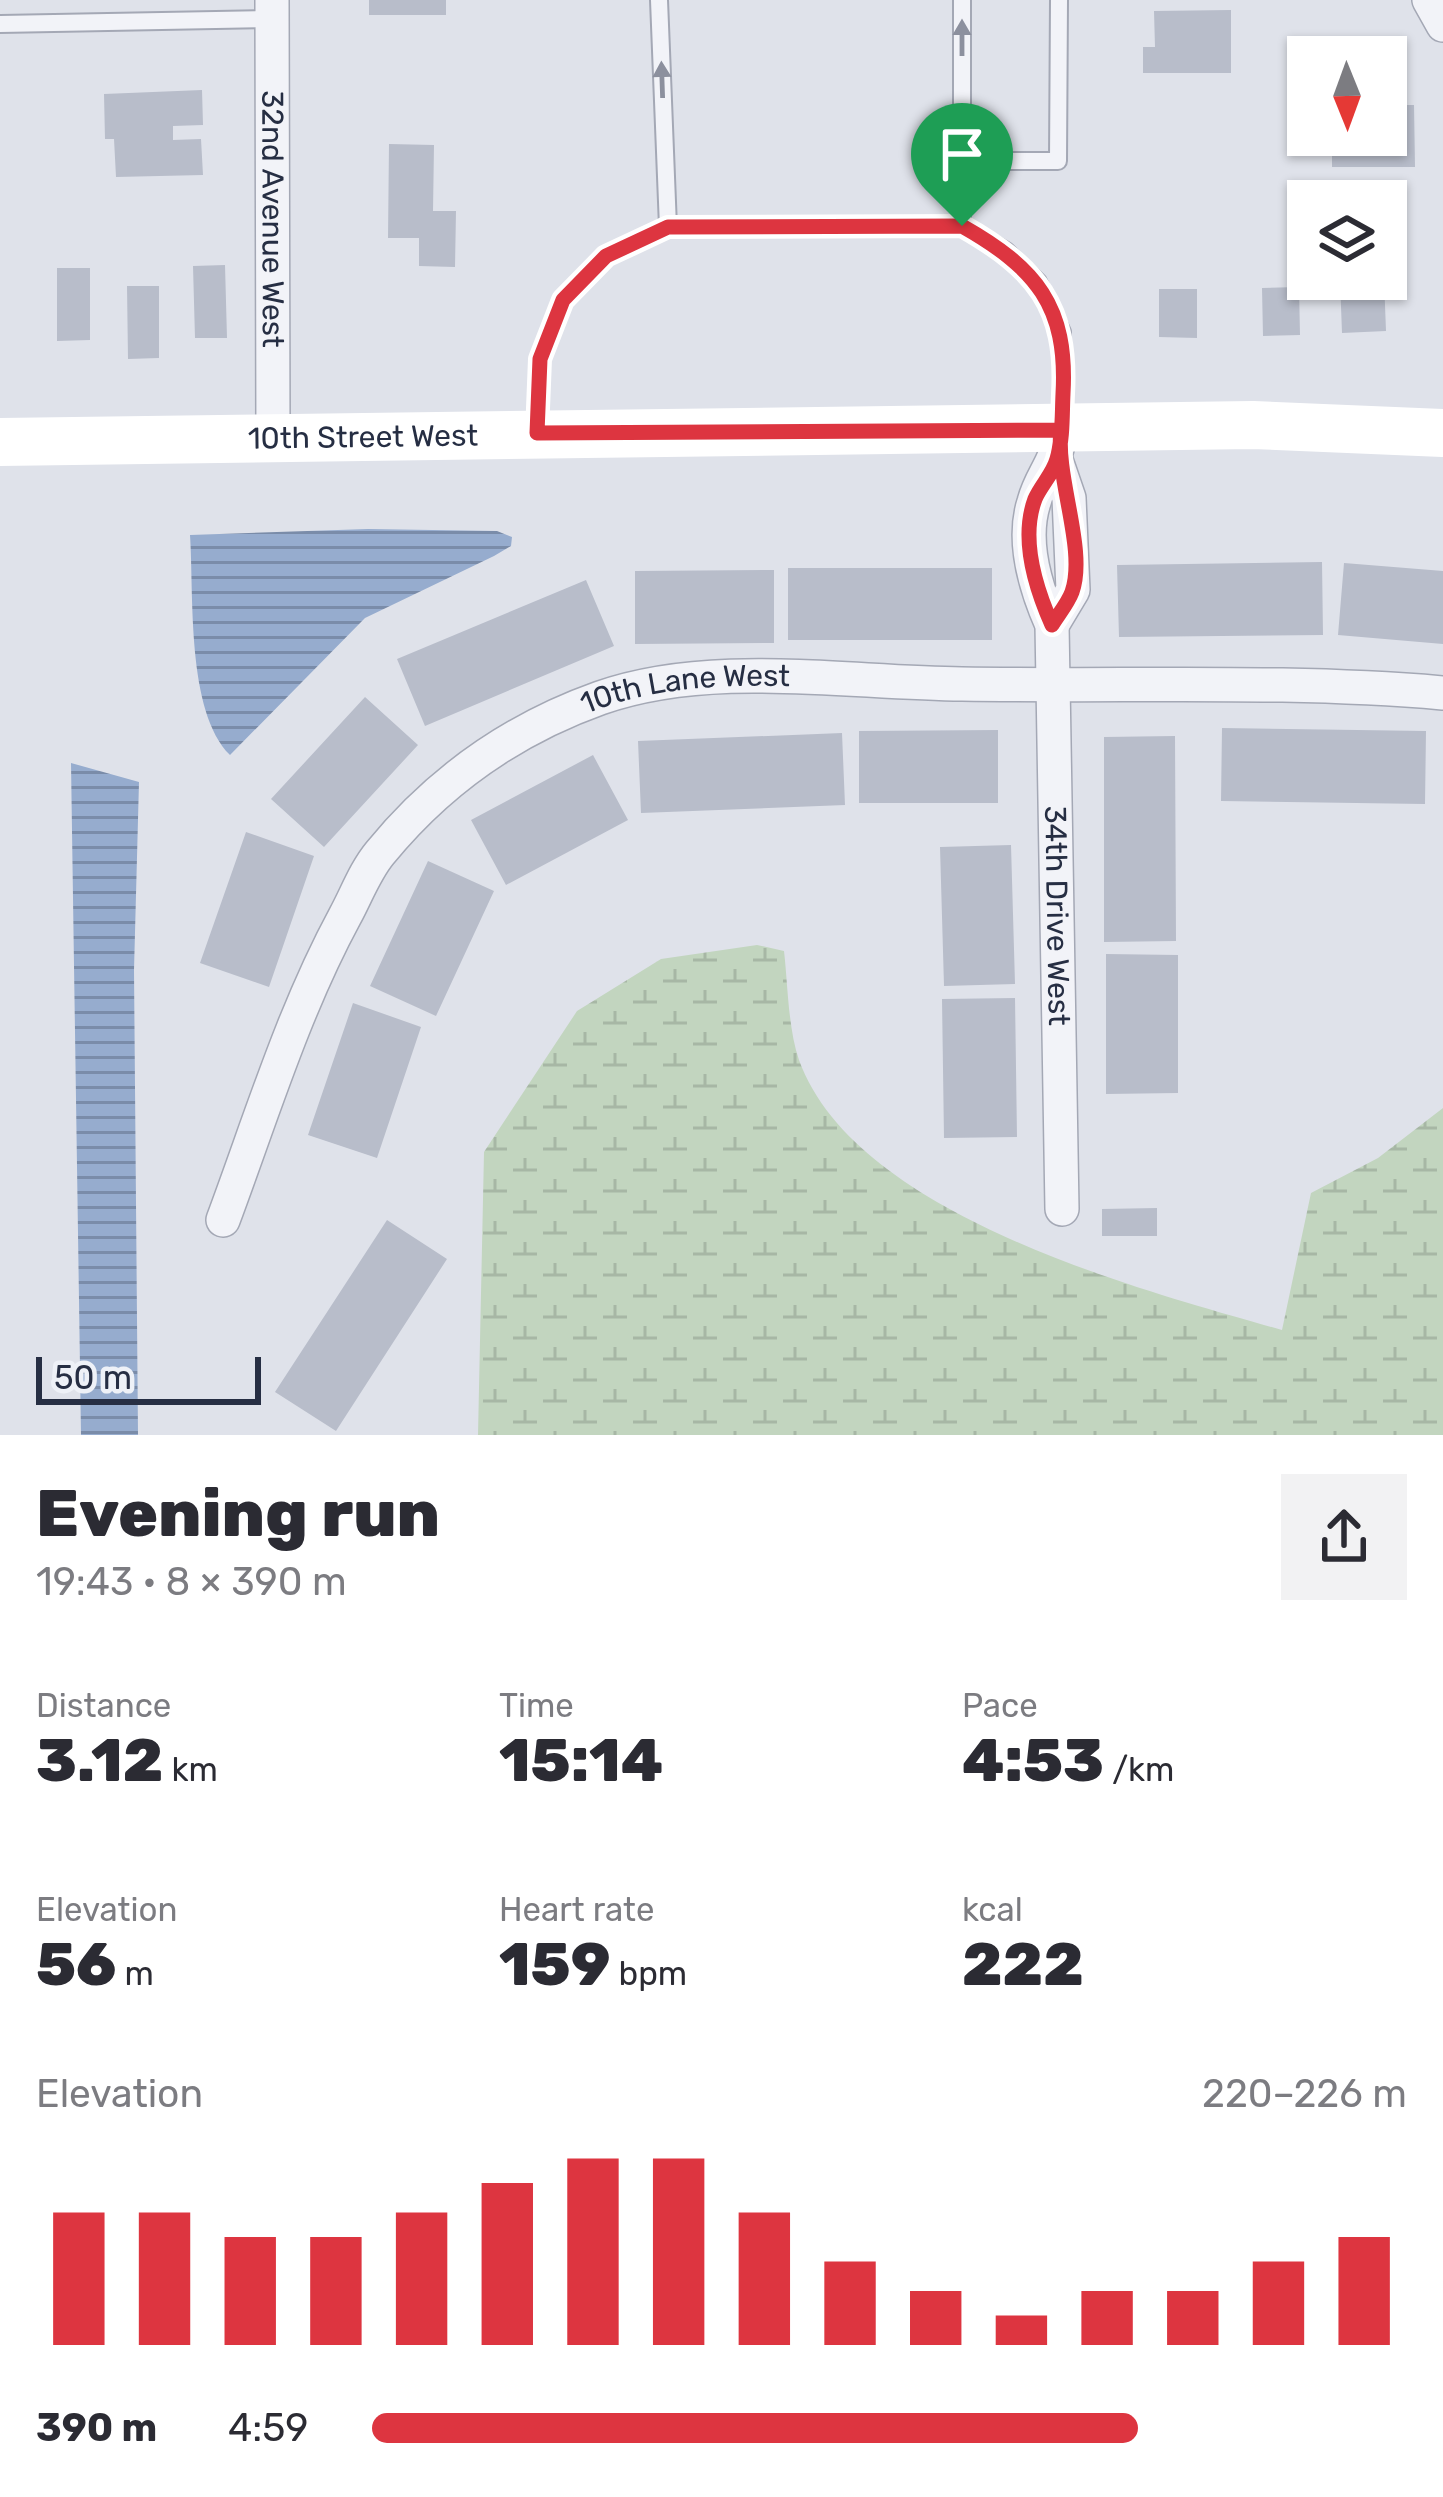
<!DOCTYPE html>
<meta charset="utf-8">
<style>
body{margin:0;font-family:Rubik,sans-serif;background:#f2f2f3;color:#2b2b33;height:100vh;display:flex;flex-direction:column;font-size:45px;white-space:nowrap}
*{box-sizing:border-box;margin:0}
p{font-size:39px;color:#7c7c81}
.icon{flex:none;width:66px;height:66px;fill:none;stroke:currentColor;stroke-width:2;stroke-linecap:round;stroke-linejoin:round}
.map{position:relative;height:1435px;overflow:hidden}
.drawer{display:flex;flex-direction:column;background:#fff;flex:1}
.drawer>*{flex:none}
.needle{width:78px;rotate:179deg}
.fabs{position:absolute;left:1287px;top:36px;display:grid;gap:24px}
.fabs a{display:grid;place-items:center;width:120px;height:120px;border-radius:0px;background:#fff;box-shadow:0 3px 9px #0004;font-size:60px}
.scale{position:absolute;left:36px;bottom:30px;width:225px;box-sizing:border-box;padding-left:12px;border:6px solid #262e43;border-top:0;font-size:33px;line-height:42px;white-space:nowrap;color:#262e43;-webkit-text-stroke:9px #eef1f7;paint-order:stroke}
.pin{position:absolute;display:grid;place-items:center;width:102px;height:102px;color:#fff;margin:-123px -51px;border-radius:50% 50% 50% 0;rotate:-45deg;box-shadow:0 0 12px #0007}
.pin .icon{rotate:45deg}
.round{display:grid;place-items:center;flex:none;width:126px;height:126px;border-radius:0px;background:#f2f2f3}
.head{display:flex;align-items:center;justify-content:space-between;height:204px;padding:0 36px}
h1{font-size:66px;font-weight:800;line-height:90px}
.stats{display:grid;grid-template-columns:repeat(3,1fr);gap:18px;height:204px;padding:12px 36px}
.stats div{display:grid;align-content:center}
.stats b{font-size:60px;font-weight:800}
.stats small{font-size:33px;font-weight:400}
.stats p{font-size:33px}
.chart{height:336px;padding:24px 36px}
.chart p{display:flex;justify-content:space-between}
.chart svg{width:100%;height:216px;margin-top:12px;stroke:#dd3540;stroke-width:6}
ul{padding:0 36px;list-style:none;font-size:39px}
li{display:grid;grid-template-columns:192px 144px 1fr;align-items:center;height:90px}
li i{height:30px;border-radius:15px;background:#dd3540}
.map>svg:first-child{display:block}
.wetland{fill:url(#wetland-marsh)}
.water{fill:url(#water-rules)}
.building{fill:#b8bdca}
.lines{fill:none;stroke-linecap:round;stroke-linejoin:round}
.lane-casing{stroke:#a4a8b5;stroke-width:20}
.street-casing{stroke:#a4a8b5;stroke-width:36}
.lane{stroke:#f2f3f8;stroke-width:16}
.street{stroke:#f2f3f8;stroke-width:33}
.secondary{stroke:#fff;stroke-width:48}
.oneway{fill:#8c909e}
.route-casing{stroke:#fff;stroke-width:24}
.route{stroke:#dd3540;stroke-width:15}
.labels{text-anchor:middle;stroke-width:9;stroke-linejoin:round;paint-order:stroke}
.street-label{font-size:30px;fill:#262e43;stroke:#eef1f7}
</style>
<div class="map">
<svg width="1443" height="1435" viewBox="0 0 1443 1435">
<defs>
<pattern id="wetland-marsh" width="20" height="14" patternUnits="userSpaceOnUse" patternTransform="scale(3)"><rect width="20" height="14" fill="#c2d5bf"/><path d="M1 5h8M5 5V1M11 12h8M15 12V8" fill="none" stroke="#a7b7a5"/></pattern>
<pattern id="water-rules" width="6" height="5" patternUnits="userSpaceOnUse" patternTransform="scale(3)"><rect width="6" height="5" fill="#96acce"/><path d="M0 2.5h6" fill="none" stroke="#7a8ca9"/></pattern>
</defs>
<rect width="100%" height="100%" fill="#dfe2ea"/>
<path class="wetland" d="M757,945L784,951C788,985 788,1028 799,1060C855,1215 1138,1289 1282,1330L1311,1193L1378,1158L1443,1108V1435H478L484,1152L577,1011L661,959Z"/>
<path class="water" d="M368,529L497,531L512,537L511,546L494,556L365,618L230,755C186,711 194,595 190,535Z
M71,763L139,782L134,970L138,1435H81Z"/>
<path class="building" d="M369,0H446V15H369Z
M1231,10V73H1143V47H1155L1154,11Z
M202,90L203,125L173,126V140L201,139L203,175L116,177L114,139H105L104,94Z
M1386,105H1414L1415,167H1332V135H1386Z
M389,144L434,145L433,211H456L455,267L419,266V238H388Z
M225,265L227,338H195L193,266Z
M57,268H90V340L57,341Z
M1384,279L1386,331L1342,333L1340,280Z
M127,286H159V358L128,359Z
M1299,287L1300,335L1263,336L1262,288Z
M1159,289H1197V338L1159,337Z
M1322,562L1323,635L1119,637L1117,565Z
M1344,563L1443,571V644L1338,635Z
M788,568H992V640H788Z
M774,570V643L635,644V571Z
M586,580L614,646L425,726L397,659Z
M365,697L418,745L324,847L271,799Z
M1222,728L1426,731L1425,804L1221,801Z
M998,730V803H859V731Z
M842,733L845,805L641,813L638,741Z
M1175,736L1176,941L1104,942V737Z
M593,755L628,820L506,885L471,820Z
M246,832L314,856L269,987L200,963Z
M1011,845L1015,984L944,986L940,847Z
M428,861L494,891L436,1016L370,986Z
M1106,954L1178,955V1093L1106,1094Z
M1015,998L1017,1137L944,1138L942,999Z
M353,1003L421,1027L377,1158L308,1135Z
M1157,1208V1236H1102V1209Z
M387,1220L447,1259L336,1431L275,1392Z"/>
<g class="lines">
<defs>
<path id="lane" d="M659,0L668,227
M962,0V226
M0,24L272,19
M961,161H1058L1059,0
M537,431L540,359L563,300L606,256L668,227L962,226L1006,251L1038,282L1062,332V423"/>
<g id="street">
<path id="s1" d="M272,0L273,439"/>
<path d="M1429,0L1443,25"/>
<path id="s2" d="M1061,430C1056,466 1042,473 1034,502C1021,542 1036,589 1052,625L1062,1209"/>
<path d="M1052,625L1073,590L1069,498L1057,463"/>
<path id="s3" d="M223,1220C261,1118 293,1012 345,916C356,896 365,871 380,853C438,782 513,729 600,698C711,659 846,683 962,684C1123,687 1282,679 1443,693"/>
</g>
</defs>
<use href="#lane" class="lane-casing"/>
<use href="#street" class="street-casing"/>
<use href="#lane" class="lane"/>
<use href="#street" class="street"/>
<path class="secondary" id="s4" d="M0,442L1253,425L1443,433"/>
</g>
<defs><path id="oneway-solid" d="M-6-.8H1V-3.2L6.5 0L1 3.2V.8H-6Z" transform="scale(3)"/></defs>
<g class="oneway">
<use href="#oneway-solid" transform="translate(962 38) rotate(-90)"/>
<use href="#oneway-solid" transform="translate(662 80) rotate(-92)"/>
</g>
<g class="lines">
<defs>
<path id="route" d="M962,226L668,227L606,256L563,300L540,359L537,433L1061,430C1055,477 1087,550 1072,592C1068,603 1058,615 1052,625C1036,589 1020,539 1035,499C1041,485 1053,474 1057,459C1063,439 1062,415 1063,394C1068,306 1036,268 962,226"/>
</defs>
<use href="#route" class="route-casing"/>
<use href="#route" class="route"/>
</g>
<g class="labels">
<g class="street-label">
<text dy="10" stroke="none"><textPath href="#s1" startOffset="219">32nd Avenue West</textPath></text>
<text dy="10" stroke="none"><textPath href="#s4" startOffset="363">10th Street West</textPath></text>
<text dy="10" stroke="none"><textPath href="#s3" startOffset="759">10th Lane West</textPath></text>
<text dy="10" stroke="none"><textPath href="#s2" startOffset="495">34th Drive West</textPath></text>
</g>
</g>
</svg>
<div class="fabs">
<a><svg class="needle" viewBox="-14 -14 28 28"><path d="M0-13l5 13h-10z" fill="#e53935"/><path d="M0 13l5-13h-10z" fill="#7c7c81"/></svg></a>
<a><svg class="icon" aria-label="layers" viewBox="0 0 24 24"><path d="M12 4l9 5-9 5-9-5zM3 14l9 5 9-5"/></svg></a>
</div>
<div class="scale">50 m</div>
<div class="pin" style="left:962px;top:226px;background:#1e9e55"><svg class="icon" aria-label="arrive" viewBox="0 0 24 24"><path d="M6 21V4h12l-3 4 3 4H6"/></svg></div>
</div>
<section class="drawer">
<div class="head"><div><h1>Evening run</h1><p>19:43 · 8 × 390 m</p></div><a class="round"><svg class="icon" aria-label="share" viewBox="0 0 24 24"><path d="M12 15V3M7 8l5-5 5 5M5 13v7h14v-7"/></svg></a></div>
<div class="stats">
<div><p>Distance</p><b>3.12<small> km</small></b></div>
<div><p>Time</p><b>15:14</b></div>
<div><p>Pace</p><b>4:53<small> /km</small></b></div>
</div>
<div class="stats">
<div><p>Elevation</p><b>56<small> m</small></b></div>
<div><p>Heart rate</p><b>159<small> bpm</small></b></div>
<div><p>kcal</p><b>222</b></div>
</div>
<div class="chart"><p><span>Elevation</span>220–226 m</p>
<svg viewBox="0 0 160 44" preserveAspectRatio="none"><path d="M5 44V17M15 44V17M25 44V22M35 44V22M45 44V17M55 44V11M65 44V6M75 44V6M85 44V17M95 44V27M105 44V33M115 44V38M125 44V33M135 44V33M145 44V27M155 44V22"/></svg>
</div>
<ul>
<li><b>390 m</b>4:59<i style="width:74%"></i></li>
</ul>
</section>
